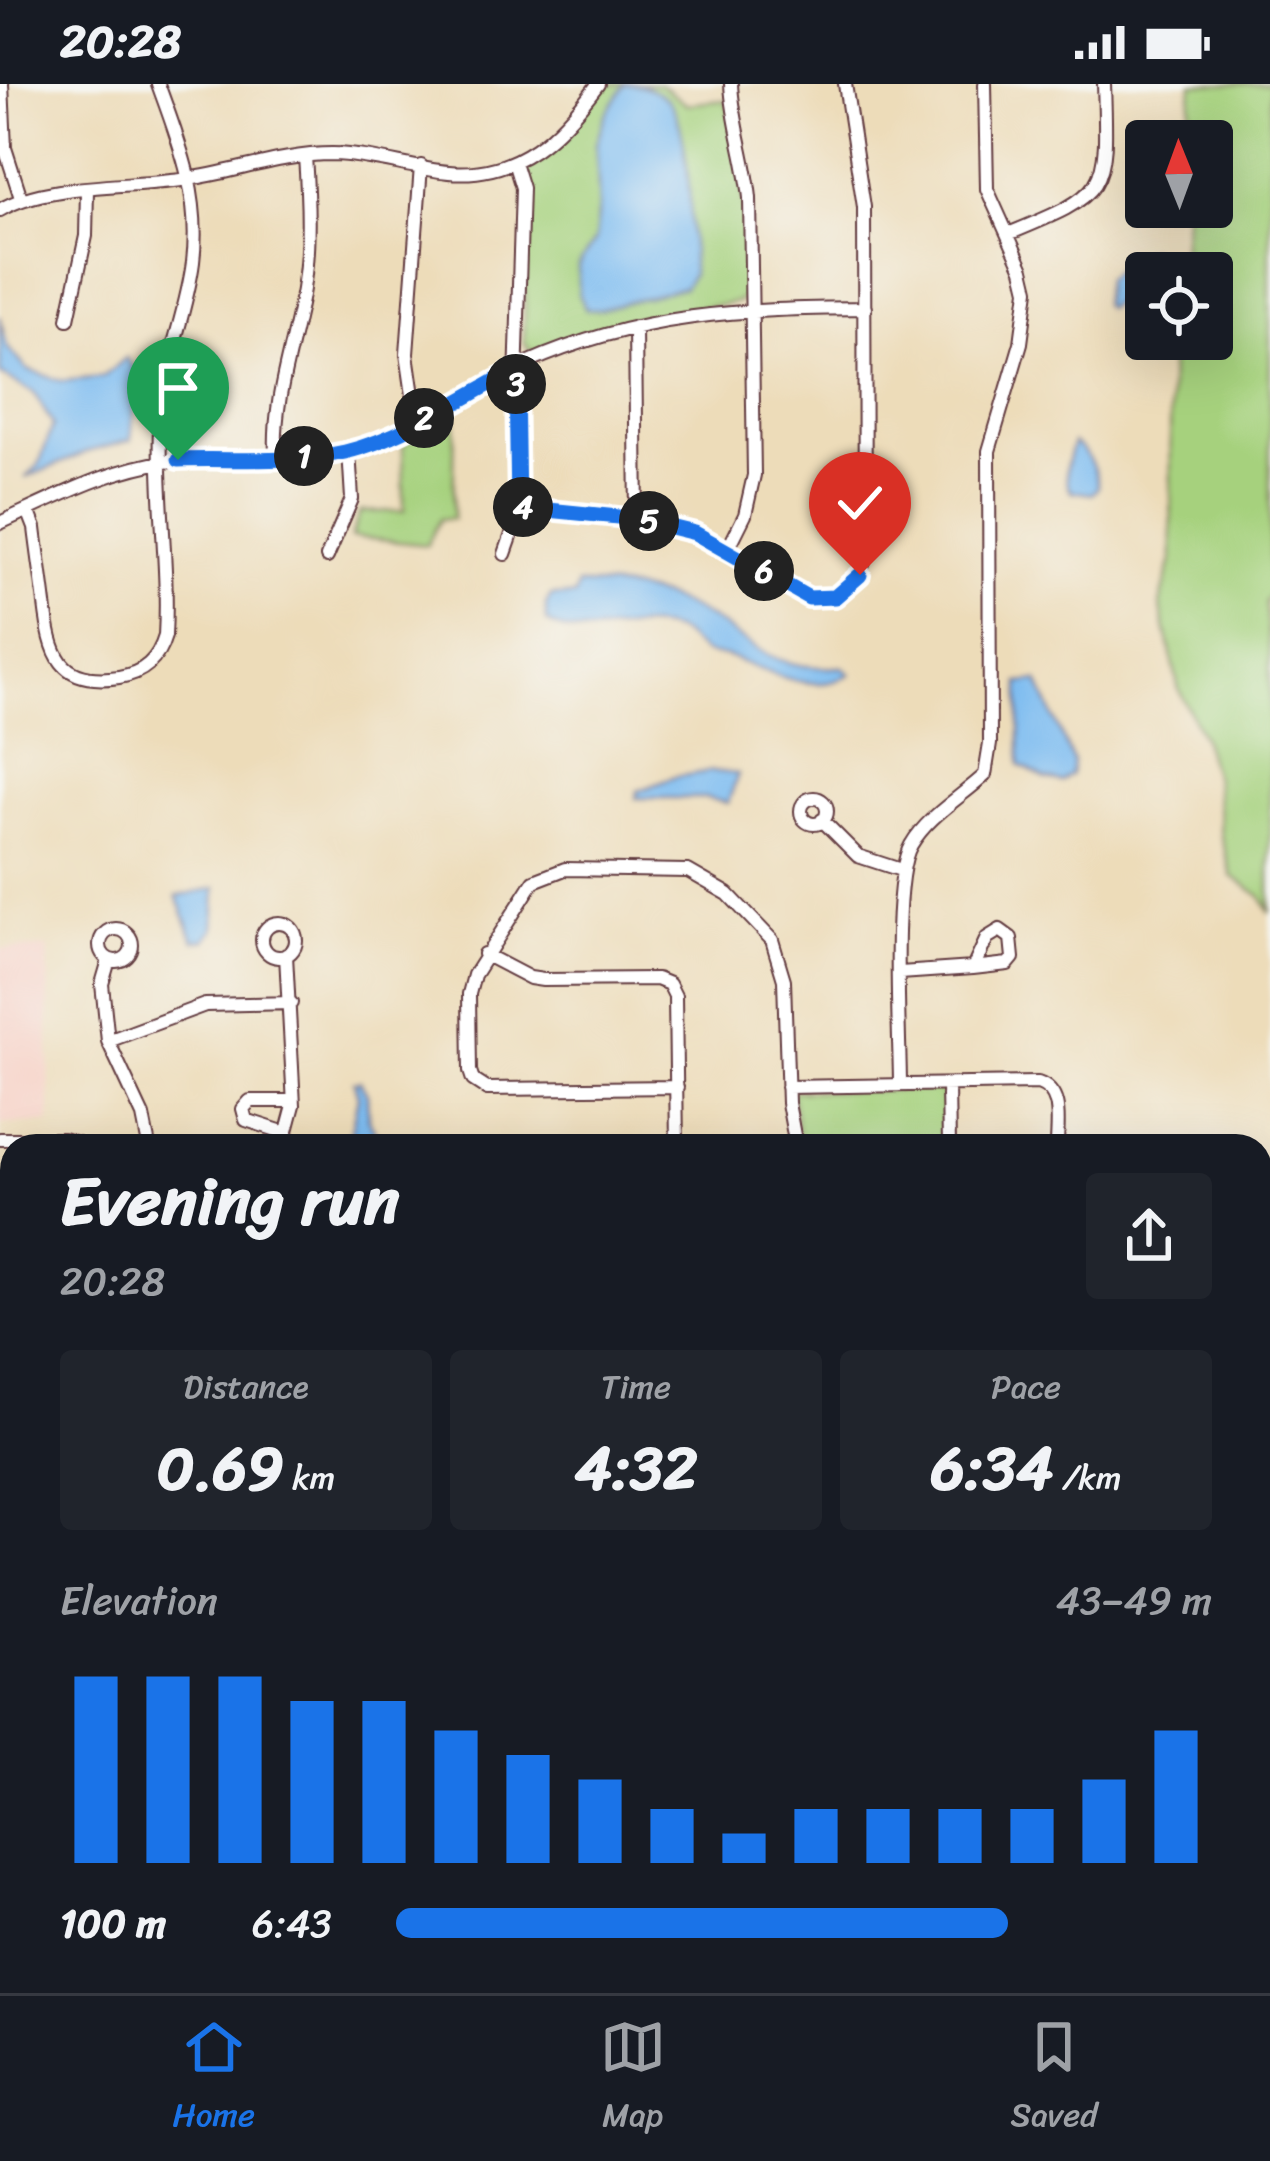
<!DOCTYPE html>
<meta charset="utf-8">
<style>
body{margin:0;font-family:Sriracha,sans-serif;background:#20242c;color:#f1f3f6;height:100vh;display:flex;flex-direction:column;font-size:45px;white-space:nowrap}
*{box-sizing:border-box;margin:0}
p{font-size:39px;color:#9ea1a6}
.icon{flex:none;width:66px;height:66px;fill:none;stroke:currentColor;stroke-width:2;stroke-linecap:round;stroke-linejoin:round}
.map{position:relative;flex:1;overflow:hidden}
.panel{position:absolute;left:0px;top:1050px;width:1272px;height:861px;display:flex;flex-direction:column;background:#171b24;border-radius:36px 36px 0 0;box-shadow:0 12px 48px #0002}
.panel>*{flex:none}
.needle{width:78px;rotate:359deg}
.fabs{position:absolute;left:1125px;top:36px;display:grid;gap:24px}
.fabs a{display:grid;place-items:center;width:108px;height:108px;border-radius:12px;background:#171b24;box-shadow:0 12px 48px #0002;font-size:60px}
.pin{position:absolute;display:grid;place-items:center;width:102px;height:102px;color:#fff;margin:-123px -51px;border-radius:50% 50% 50% 0;rotate:-45deg;box-shadow:0 0 12px #0007}
.pin .icon{rotate:45deg}
.km{position:absolute;width:60px;height:60px;margin:-30px;border-radius:50%;background:#222;color:#fff;font-size:33px;line-height:60px;text-align:center}
.round{display:grid;place-items:center;flex:none;width:126px;height:126px;border-radius:12px;background:#20242c}
.headline{display:flex;align-items:center;justify-content:space-between;height:204px;padding:0 60px}
h1{font-size:66px;font-weight:700;line-height:90px}
.metrics{display:grid;grid-template-columns:repeat(3,1fr);gap:18px;height:204px;padding:12px 60px}
.metrics div{display:grid;align-content:center;border-radius:12px;background:#20242c;text-align:center}
.metrics b{font-size:60px;font-weight:700}
.metrics small{font-size:33px;font-weight:400}
.metrics p{font-size:33px}
.chart{height:336px;padding:24px 60px}
.chart p{display:flex;justify-content:space-between}
.chart svg{width:100%;height:216px;margin-top:12px;stroke:#1a73e8;stroke-width:6}
ul{padding:0 60px;list-style:none;font-size:39px}
li{display:grid;grid-template-columns:192px 144px 1fr;align-items:center;height:90px}
li i{height:30px;border-radius:15px;background:#1a73e8}
.status{display:flex;justify-content:space-between;align-items:center;height:84px;padding:0 60px;background:#171b24;direction:ltr}
.status svg{height:33px;fill:currentColor}
.menu{display:flex;justify-content:space-around;align-items:center;height:168px;border-top:3px solid #363941;background:#171b24;font-size:33px;color:#9ea1a6}
.menu a{display:grid;justify-items:center;gap:6px}
.menu .current{color:#1a73e8}
.map>svg:first-child{display:block}
.built{fill:#f7d1c6}
.green{fill:#a6d17d;stroke:#787854;stroke-width:3}
.forest{fill:#84b36c;stroke:#67694c;stroke-width:3}
.water{fill:#7cbbf0;stroke:#636d8e;stroke-width:3}
.lines{fill:none;stroke-linecap:round;stroke-linejoin:round}
.minor-casing{stroke:#623b40;stroke-width:16}
.minor{stroke:#fff;stroke-width:12}
.route-casing{stroke:#fff;stroke-width:24}
.route{stroke:#1a73e8;stroke-width:15}
</style>
<div class="status"><b>20:28</b><svg viewBox="0 0 49 12"><path d="M0 12V9h3v3zM5 12V6h3v6zM10 12V3h3v9zM15 12V0h3v12zM26 1h20v11H26zM47 4h2v5h-2z"/></svg></div>
<div class="map">
<svg width="1270" height="1909" viewBox="0 0 1270 1909">
<rect width="100%" height="100%" fill="#f6f6f2"/>
<filter id="ink" filterUnits="userSpaceOnUse"><feTurbulence type="fractalNoise" baseFrequency=".00833" numOctaves="2"/><feDisplacementMap in="SourceGraphic" scale="24" xChannelSelector="R" yChannelSelector="G"/><feConvolveMatrix kernelMatrix="1 2 1 2 8 2 1 2 1" color-interpolation-filters="sRGB"/></filter>
<filter id="wash" filterUnits="userSpaceOnUse"><feTurbulence type="fractalNoise" baseFrequency=".004" numOctaves="4" result="noise"/><feDisplacementMap in="SourceGraphic" scale="48" xChannelSelector="R" yChannelSelector="G"/><feGaussianBlur stdDeviation="2.7" result="paint"/><feColorMatrix in="noise" values="0 0 0 0 0 0 0 0 0 0 0 0 0 0 0 0 0 1.4 0 .05"/><feComposite in="paint" operator="in"/></filter>
<g filter="url(#wash)">
<rect width="100%" height="100%" fill="#eddcb9"/>
<path class="built" d="M48,864L50,1039L0,1040V865Z"/>
<path class="green" d="M603,0H660L686,20L727,16L744,104L746,206L742,216L737,218L630,236L532,269L524,259L527,136L523,84L563,51Z
M1192,0H1270V512L1265,518L1270,572V829L1261,812L1232,792L1221,751L1215,696L1202,652L1179,606L1160,520L1172,476L1169,255H1212V189H1180L1186,123H1212V57H1188Z
M455,332L453,435H440L427,461L351,453L360,428L404,427L403,360Z
M943,1006L944,1062H800L791,1007Z
M0,1808L12,1863V1892L0,1900Z"/>
<path class="forest" d="M12,1892V1899H442V1909H0V1900Z"/>
<path class="water" d="M625,0C641,0 655,4 668,16C691,38 692,156 692,191L684,203L598,226L586,225L579,211L578,182L595,156L599,123L596,59L605,31Z
M1150,165L1155,172C1143,190 1124,213 1106,224L1102,221L1105,195L1124,178Z
M0,232L7,263L28,286L62,297L103,293L126,274L137,288L131,356L90,367L25,394L39,381L53,341L34,309L0,290Z
M1073,359C1087,366 1097,388 1098,403L1092,410L1071,407C1061,392 1068,375 1073,359Z
M578,501C613,501 648,505 680,519C748,548 757,588 843,583L850,590C814,615 760,583 724,572C718,570 711,572 705,569C694,564 688,551 675,547C632,531 585,564 546,537V521L551,512H575Z
M1038,597L1073,678L1071,690L1062,698L1046,695L1020,681V599Z
M712,687L738,690L728,719L705,714H636L638,707L675,693Z
M216,804L214,845L206,856H194L177,812Z
M360,997L367,1010L368,1034L382,1062H348L358,1012L354,998Z"/>
</g>
<g filter="url(#ink)">
<g class="lines">
<defs>
<path id="minor" d="M2,0L5,64L21,114
M421,82L407,270L413,311L424,334
M0,126C46,98 133,104 188,95C236,88 283,70 332,70C373,71 409,84 449,88C518,94 560,51 598,0
M1008,150C1108,109 1108,108 1104,0
M68,235L86,152L87,106
M635,243L637,435
M276,373C273,311 293,265 303,205C310,161 308,116 305,72
M518,423C577,429 645,427 700,451C731,464 788,511 812,515C840,519 858,499 865,475L864,123L845,0
M28,426L35,444C38,469 42,495 45,520C51,570 59,602 119,593C144,589 158,576 165,552C169,482 157,411 160,340C161,283 186,234 193,178C201,113 180,60 158,0
M0,439C55,414 110,384 171,377C231,370 294,381 353,365C415,349 467,306 525,280C639,229 742,225 865,224
M728,465L745,431L754,391L750,114C746,75 733,39 731,0
M505,470L518,433L516,298L522,104L514,78
M327,473L352,415L349,366
M801 727a13 13 0 1 1 26 0a13 13 0 1 1-26 0Z
M822,736L858,772L901,786
M262 856a17 17 0 1 1 34 0a17 17 0 1 1-34 0Z
M100 861a16 16 0 1 1 32 0a16 16 0 1 1-32 0Z
M1000,846L1011,854L1013,874L1008,880L973,884L987,854Z
M484,870L530,894L543,896L657,895L669,900L675,912L677,1062
M109,876L102,900L108,957L143,1032L149,1062
M900,889L973,884
M108,957L205,921L291,919
M900,1001C900,952 890,796 911,761C928,732 960,714 985,691L990,660L989,367L1021,259L1028,206L1023,185L987,105L985,0
M948,1001L949,1062
M677,1003L487,1005L473,996L470,987L469,910L474,891L534,797L565,785L688,787L728,810L772,856L784,896L788,1019L796,1062
M787,1003L1038,999C1064,1008 1057,1039 1057,1062
M286,1049L246,1036L243,1025L250,1017H293
M0,1055H63L87,1062
M283,1062L294,1021L286,871
M0,1182L12,1143
M0,1252L12,1294
M1260,1333L1270,1328
M1260,1477L1267,1505L1266,1582
M1260,1605L1270,1603
M1260,1684H1270
M0,1685H12
M495,1899V1909
M771,1899L772,1909
M1019,1899L1021,1909
M1150,1899L1151,1909
M842,1909V1899
M859,1909V1899"/>
</defs>
<use href="#minor" class="minor-casing"/>
<use href="#minor" class="minor"/>
</g>
</g>
<g class="lines" filter="url(#ink)">
<defs>
<path id="route" d="M178,376C232,374 292,380 345,368C404,354 466,312 520,283L516,298L518,423L638,435L695,449L809,514L835,513L860,491"/>
</defs>
<use href="#route" class="route-casing"/>
<use href="#route" class="route"/>
</g>
</svg>
<div class="fabs">
<a><svg class="needle" viewBox="-14 -14 28 28"><path d="M0-13l5 13h-10z" fill="#e53935"/><path d="M0 13l5-13h-10z" fill="#9ea1a6"/></svg></a>
<a><svg class="icon" aria-label="locate" viewBox="0 0 24 24"><circle cx="12" cy="12" r="6"/><path d="M12 2v4M12 18v4M2 12h4M18 12h4"/></svg></a>
</div>
<div class="pin" style="left:178px;top:376px;background:#1e9e55"><svg class="icon" aria-label="arrive" viewBox="0 0 24 24"><path d="M6 21V4h12l-3 4 3 4H6"/></svg></div>
<div class="pin" style="left:860px;top:491px;background:#d93025"><svg class="icon" aria-label="check" viewBox="0 0 24 24"><path d="M5 12l5 5 9-10"/></svg></div>
<b class="km" style="left:304px;top:372px">1</b>
<b class="km" style="left:424px;top:334px">2</b>
<b class="km" style="left:516px;top:300px">3</b>
<b class="km" style="left:523px;top:423px">4</b>
<b class="km" style="left:649px;top:437px">5</b>
<b class="km" style="left:764px;top:487px">6</b>
<section class="panel">
<div class="headline"><div><h1>Evening run</h1><p>20:28</p></div><a class="round"><svg class="icon" aria-label="share" viewBox="0 0 24 24"><path d="M12 15V3M7 8l5-5 5 5M5 13v7h14v-7"/></svg></a></div>
<div class="metrics">
<div><p>Distance</p><b>0.69<small> km</small></b></div>
<div><p>Time</p><b>4:32</b></div>
<div><p>Pace</p><b>6:34<small> /km</small></b></div>
</div>
<div class="chart"><p><span>Elevation</span>43–49 m</p>
<svg viewBox="0 0 160 44" preserveAspectRatio="none"><path d="M5 44V6M15 44V6M25 44V6M35 44V11M45 44V11M55 44V17M65 44V22M75 44V27M85 44V33M95 44V38M105 44V33M115 44V33M125 44V33M135 44V33M145 44V27M155 44V17"/></svg>
</div>
<ul>
<li><b>100 m</b>6:43<i style="width:75%"></i></li>
</ul>
</section>
</div>
<nav class="menu">
<a class="current"><svg class="icon" aria-label="home" viewBox="0 0 24 24"><path d="M3 11l9-7 9 7M6 9v11h12V9"/></svg>Home</a>
<a><svg class="icon" aria-label="map" viewBox="0 0 24 24"><path d="M3 6l6-2 6 2 6-2v14l-6 2-6-2-6 2zM9 4v14M15 6v14"/></svg>Map</a>
<a><svg class="icon" aria-label="saved" viewBox="0 0 24 24"><path d="M7 4h10v16l-5-4-5 4z"/></svg>Saved</a>
</nav>
